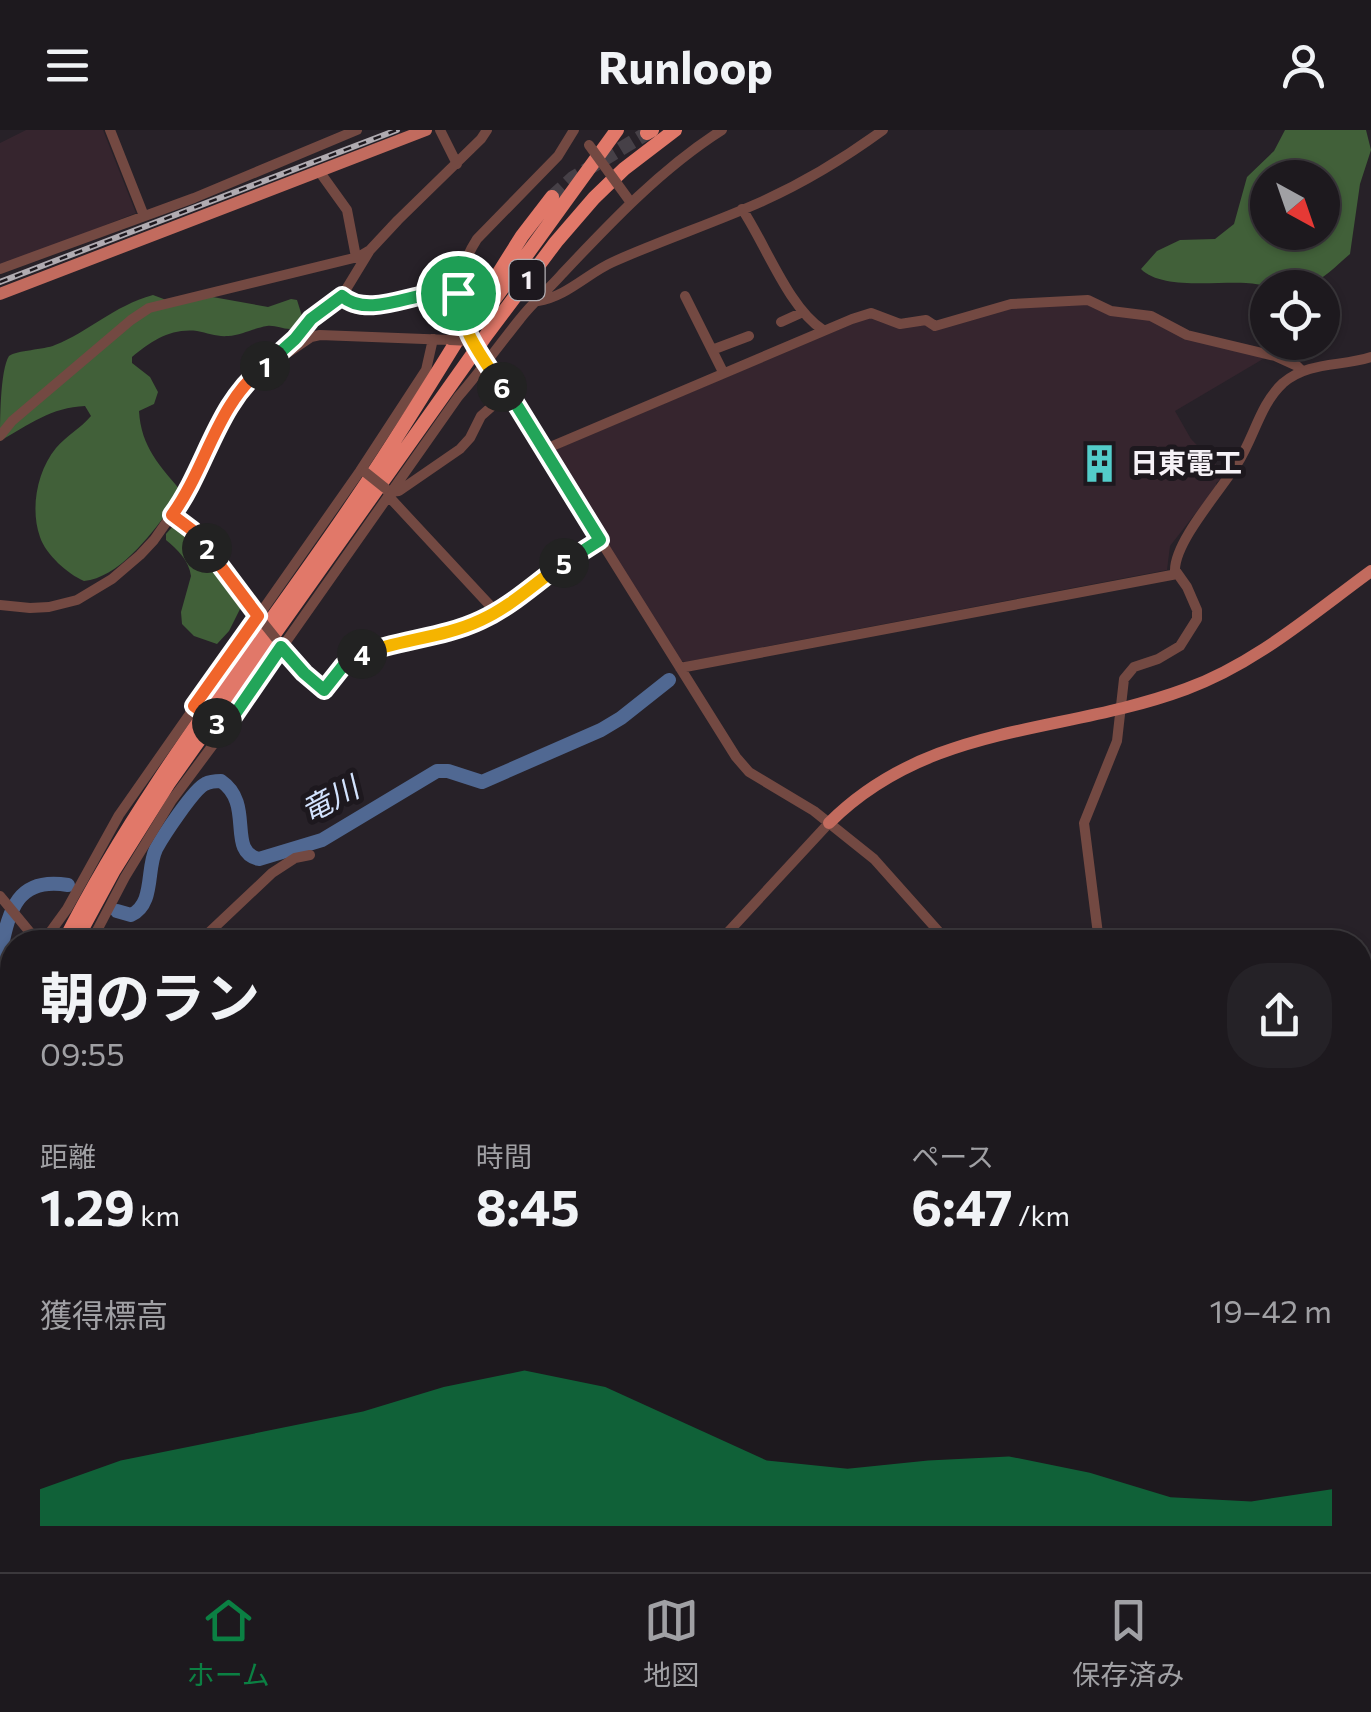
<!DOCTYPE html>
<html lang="ja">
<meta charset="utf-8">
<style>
body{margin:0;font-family:Commissioner,"Noto Sans JP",sans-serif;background:#252227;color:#f1f3f6;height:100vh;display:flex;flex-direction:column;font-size:38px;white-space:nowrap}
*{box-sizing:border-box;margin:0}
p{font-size:32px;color:#a0a0a4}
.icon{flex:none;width:55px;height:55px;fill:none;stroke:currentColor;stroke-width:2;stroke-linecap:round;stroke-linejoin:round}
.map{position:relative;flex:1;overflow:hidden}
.side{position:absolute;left:0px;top:800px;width:1372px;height:642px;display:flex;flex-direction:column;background:#1d191e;border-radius:40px 40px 0 0;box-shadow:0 2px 8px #0004,0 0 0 2px #3b383c}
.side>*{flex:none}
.needle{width:65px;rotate:140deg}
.controls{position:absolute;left:1250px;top:30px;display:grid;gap:20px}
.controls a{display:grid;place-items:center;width:90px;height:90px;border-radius:50%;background:#1d191e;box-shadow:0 2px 8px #0004,0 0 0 2px #3b383c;font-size:50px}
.pin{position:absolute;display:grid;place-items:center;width:85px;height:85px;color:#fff;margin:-42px;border:5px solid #fff;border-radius:50%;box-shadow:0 2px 10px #0007}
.km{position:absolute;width:50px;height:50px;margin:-25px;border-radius:50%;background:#222;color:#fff;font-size:28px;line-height:50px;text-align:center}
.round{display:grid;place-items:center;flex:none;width:105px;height:105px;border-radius:40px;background:#252227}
.summary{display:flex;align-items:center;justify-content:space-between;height:170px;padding:0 40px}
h1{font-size:55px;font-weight:700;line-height:75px}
.stats{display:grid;grid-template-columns:repeat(3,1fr);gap:15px;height:170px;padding:10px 40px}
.stats div{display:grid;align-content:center}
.stats b{font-size:50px;font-weight:700}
.stats small{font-size:28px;font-weight:400}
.stats p{font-size:28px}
.chart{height:280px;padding:20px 40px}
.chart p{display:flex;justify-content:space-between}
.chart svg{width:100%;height:180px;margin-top:10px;fill:#0b8043;opacity:.7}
header{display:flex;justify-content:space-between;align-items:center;height:130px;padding:0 40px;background:#1d191e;font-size:45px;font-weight:700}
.tab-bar{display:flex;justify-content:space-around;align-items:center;height:140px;border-top:2px solid #3b383c;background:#1d191e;font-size:28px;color:#a0a0a4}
.tab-bar a{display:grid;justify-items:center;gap:5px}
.tab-bar .selected{color:#0b8043}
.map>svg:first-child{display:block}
.industrial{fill:#36252e}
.forest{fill:#416039;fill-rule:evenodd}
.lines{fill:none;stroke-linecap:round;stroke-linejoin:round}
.river{stroke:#506892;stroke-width:14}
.highway-tunnel{stroke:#464047;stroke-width:14;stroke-dasharray:14 7;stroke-linecap:butt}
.minor{stroke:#734942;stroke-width:10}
.major{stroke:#c26b5e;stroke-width:12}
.highway{stroke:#e17869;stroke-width:14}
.rail-casing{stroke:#b0abb1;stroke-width:6}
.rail{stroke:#1d181e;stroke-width:2.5;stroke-dasharray:8;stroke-linecap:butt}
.minor-bridge{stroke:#734942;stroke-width:10}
.split-1-casing{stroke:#fff;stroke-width:20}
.split-2-casing{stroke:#fff;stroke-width:20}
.split-3-casing{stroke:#fff;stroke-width:20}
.split-4-casing{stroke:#fff;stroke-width:20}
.split-5-casing{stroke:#fff;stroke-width:20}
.split-6-casing{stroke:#fff;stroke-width:20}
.split-7-casing{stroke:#fff;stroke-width:20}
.split-1{stroke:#22a559;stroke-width:12}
.split-2{stroke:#f0652b;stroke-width:12}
.split-3{stroke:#f0652b;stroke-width:12}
.split-4{stroke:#22a559;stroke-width:12}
.split-5{stroke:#f5b400;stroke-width:12}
.split-6{stroke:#22a559;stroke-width:12}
.split-7{stroke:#f5b400;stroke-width:12}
.labels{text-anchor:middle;stroke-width:10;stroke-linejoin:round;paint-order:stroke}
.shield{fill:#1d181e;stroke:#b4b0b5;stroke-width:2.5}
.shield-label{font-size:25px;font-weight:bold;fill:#f5f1f6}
.poi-label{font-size:28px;font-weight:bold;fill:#f5f1f6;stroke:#1d181e;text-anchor:start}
.water-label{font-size:30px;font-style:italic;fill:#d3e3fe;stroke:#1d181e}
</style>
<header><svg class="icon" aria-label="menu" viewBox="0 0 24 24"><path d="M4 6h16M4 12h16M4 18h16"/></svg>Runloop<svg class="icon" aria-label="person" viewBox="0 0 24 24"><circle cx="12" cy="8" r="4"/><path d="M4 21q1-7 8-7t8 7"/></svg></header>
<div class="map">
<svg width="1371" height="1442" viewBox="0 0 1371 1442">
<rect width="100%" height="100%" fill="#272128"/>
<path class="industrial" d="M26,0H103L136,83L0,137V13Z
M1088,173L1138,184L1166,198L1268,226L1175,281L1191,309L1226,345L1216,353V357L1170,416L1167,440L685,532L679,530L553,326L557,319L871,186L926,192L931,200L1011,177Z"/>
<path class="forest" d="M1285,0H1366L1371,20L1360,54L1350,124C1337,135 1323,150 1306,156C1287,163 1265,154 1246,153C1218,151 1161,160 1141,139L1157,121L1180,110L1215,109L1234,94L1247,47L1274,21ZM1268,48H1322V102H1268Z
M153,165L177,174L207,166L268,177L291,169L297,170L302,186L290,199C282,199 275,195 267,196C254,198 242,205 228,206C217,207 208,203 197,201C171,198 151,211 132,227V233L150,247L158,262L154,274L139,281C141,317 160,336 182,362C160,392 124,447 84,451C68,444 46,425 40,407C30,379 37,341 56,318C66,306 81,298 91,286L85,276C52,277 28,295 0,311C0,292 0,240 9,226C17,220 44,220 55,215C89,202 113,176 153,165Z
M173,396H179L220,439L242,475L229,501L217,514L194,506L182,494L181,482L191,446C189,430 177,419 166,410V404Z
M354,1430H628L614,1442H340Z
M734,1430H1136L1119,1442H710Z"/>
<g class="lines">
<path class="river" d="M117,781L131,785C155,774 146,739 156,719C163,706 194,659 205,654C211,651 215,651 221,651C255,674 226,722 259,729L322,710L437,641H448L482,652L601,600L621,588L669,550
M0,824C9,783 15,746 68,755"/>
<path class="highway-tunnel" d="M552,67L573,48L647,3"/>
<path class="minor" d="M110,0L144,86
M440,0L457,34
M319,41L347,80L356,127
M742,79C766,115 788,177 823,200
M0,139L194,68L357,0
M342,166C363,185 399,170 424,165C435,163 447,164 458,163
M685,166L723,242
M538,171C566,167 588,143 613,132C662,110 714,93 763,71C805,52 846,27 883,0
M462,189C454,160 461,134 477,109L558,26L574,0
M781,192L803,182
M712,220L749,206
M274,232L311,207L320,205L450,210
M485,232L515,274L736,627L749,642L814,681L874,729L948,812
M0,306L12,291L131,190L149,178L358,127L370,120
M543,320L852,189L871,183L900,194L926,190L935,196L1011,174L1088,170L1111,181L1151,186L1187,205L1275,226L1297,236L1302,241
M386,359L392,370L497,483
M390,362L399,361L460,319L470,308L481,286L507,263
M172,385C209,412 234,452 261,489
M0,475L30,478L49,477L77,470L112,449L140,425L154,410L184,367L215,303L239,260L295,209L311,189L342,166L370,120L398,90L481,9L487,0
M278,512L303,543L323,561C354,506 425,514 476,493C499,483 516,469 535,454C555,438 578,423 600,410
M680,538L1177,444
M0,766L38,812
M43,812L67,779L119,685L360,341L426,240L433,209
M91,812L125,747L172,670L224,600L458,267C480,242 499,215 520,189C532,173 549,159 562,144C611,92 662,38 722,0
M199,812L272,743L295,728L310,725
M719,812L829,693
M1099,812L1084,693L1117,611L1124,549L1134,537L1158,529L1180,516L1197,489V480L1187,457L1175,440C1175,411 1221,360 1237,334C1254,308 1260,274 1283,253C1309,231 1341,237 1371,227
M0,918L12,885
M1360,977L1371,968
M0,1097L12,1040
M1360,1175L1371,1186
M0,1197L12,1202
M78,1430L80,1442
M1120,1442L1125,1430"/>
<path class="major" d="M0,164L426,0
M829,693C930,592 1062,605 1186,559C1255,534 1312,484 1371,441
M0,1220L12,1217
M1360,1265H1371"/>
<path class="highway" d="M647,3L652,0
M478,192L617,0
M64,812C145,651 260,512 360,363C417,279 468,191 522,106L552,67
M75,812L114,740L168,654L487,204L556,112L594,68L624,39L675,0
M4,941L12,918
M0,970L12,934
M0,1003L12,965
M0,1057L12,997"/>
<defs>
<path id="rail" d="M0,152L397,0"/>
</defs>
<use href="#rail" class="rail-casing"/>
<use href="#rail" class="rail"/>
<path class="minor-bridge" d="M589,15L629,70
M462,189L471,211L482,228
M450,210L471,211
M365,342L385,358
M261,490L277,510
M199,580L220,595"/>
</g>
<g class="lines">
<defs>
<path id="split-1" d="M265,236L295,209L311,189L342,166C363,185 399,170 424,165C435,163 446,164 458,163"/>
<path id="split-2" d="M207,418L192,400L172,385C207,337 216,274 265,236"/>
<path id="split-3" d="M207,418L258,486L194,576L217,593"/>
<path id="split-4" d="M217,593L224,600L281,517L304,543L324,560L343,536L362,524"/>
<path id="split-5" d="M362,524C401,509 443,508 481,490C512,476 536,452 564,433"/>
<path id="split-6" d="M502,257L516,274L600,410L564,433"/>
<path id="split-7" d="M458,163C460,200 482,227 502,257"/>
</defs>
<use href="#split-1" class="split-1-casing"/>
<use href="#split-2" class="split-2-casing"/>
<use href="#split-3" class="split-3-casing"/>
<use href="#split-4" class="split-4-casing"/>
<use href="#split-5" class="split-5-casing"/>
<use href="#split-6" class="split-6-casing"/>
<use href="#split-7" class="split-7-casing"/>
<use href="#split-1" class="split-1"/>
<use href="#split-2" class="split-2"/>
<use href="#split-3" class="split-3"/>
<use href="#split-4" class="split-4"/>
<use href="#split-5" class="split-5"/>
<use href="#split-6" class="split-6"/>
<use href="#split-7" class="split-7"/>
</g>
<defs>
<symbol id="building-bare" viewBox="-9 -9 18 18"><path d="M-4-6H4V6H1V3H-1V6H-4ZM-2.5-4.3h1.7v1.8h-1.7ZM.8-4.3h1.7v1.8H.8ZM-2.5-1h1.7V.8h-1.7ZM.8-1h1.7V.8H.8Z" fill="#53cdca" stroke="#1d181e" stroke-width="2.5" paint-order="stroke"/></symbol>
</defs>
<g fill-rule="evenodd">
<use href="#building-bare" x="1072" y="306" width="55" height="55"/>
</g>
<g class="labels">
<rect class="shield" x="509.5" y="130" width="35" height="40" rx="8"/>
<g class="shield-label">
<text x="527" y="159">1</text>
</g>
<g class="poi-label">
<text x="1130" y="343">日東電工</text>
</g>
<g class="water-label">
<text transform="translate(330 670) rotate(-28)" y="10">竜川</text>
</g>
</g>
</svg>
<div class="controls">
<a><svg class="needle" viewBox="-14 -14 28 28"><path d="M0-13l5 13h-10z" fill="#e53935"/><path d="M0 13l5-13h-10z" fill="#a0a0a4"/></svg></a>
<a><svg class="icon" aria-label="locate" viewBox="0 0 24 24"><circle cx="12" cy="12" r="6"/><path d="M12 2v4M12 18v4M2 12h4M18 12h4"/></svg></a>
</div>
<div class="pin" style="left:458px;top:163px;background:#1e9e55"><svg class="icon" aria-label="arrive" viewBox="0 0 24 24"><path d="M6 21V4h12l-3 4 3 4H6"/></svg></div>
<b class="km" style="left:265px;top:236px">1</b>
<b class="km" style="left:207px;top:418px">2</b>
<b class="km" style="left:217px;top:593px">3</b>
<b class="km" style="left:362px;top:524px">4</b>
<b class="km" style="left:564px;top:433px">5</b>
<b class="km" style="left:502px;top:257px">6</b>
<section class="side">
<div class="summary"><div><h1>朝のラン</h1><p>09:55</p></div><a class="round"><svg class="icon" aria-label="share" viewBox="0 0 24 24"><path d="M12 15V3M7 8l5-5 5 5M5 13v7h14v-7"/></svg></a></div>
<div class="stats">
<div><p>距離</p><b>1.29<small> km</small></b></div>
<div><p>時間</p><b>8:45</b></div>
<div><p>ペース</p><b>6:47<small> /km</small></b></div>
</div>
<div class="chart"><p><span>獲得標高</span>19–42 m</p>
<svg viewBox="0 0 160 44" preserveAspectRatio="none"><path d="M0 44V35L10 28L20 24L30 20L40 16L50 10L60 6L70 10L80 19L90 28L100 30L110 28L120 27L130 31L140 37L150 38L160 35V44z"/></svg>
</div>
</section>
</div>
<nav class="tab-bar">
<a class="selected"><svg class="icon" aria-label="home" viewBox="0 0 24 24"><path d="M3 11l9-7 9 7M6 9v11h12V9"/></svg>ホーム</a>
<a><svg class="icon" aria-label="map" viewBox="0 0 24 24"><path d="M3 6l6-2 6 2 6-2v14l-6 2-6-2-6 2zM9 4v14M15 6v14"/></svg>地図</a>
<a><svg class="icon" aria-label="saved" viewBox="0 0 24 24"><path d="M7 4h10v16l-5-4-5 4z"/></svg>保存済み</a>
</nav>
